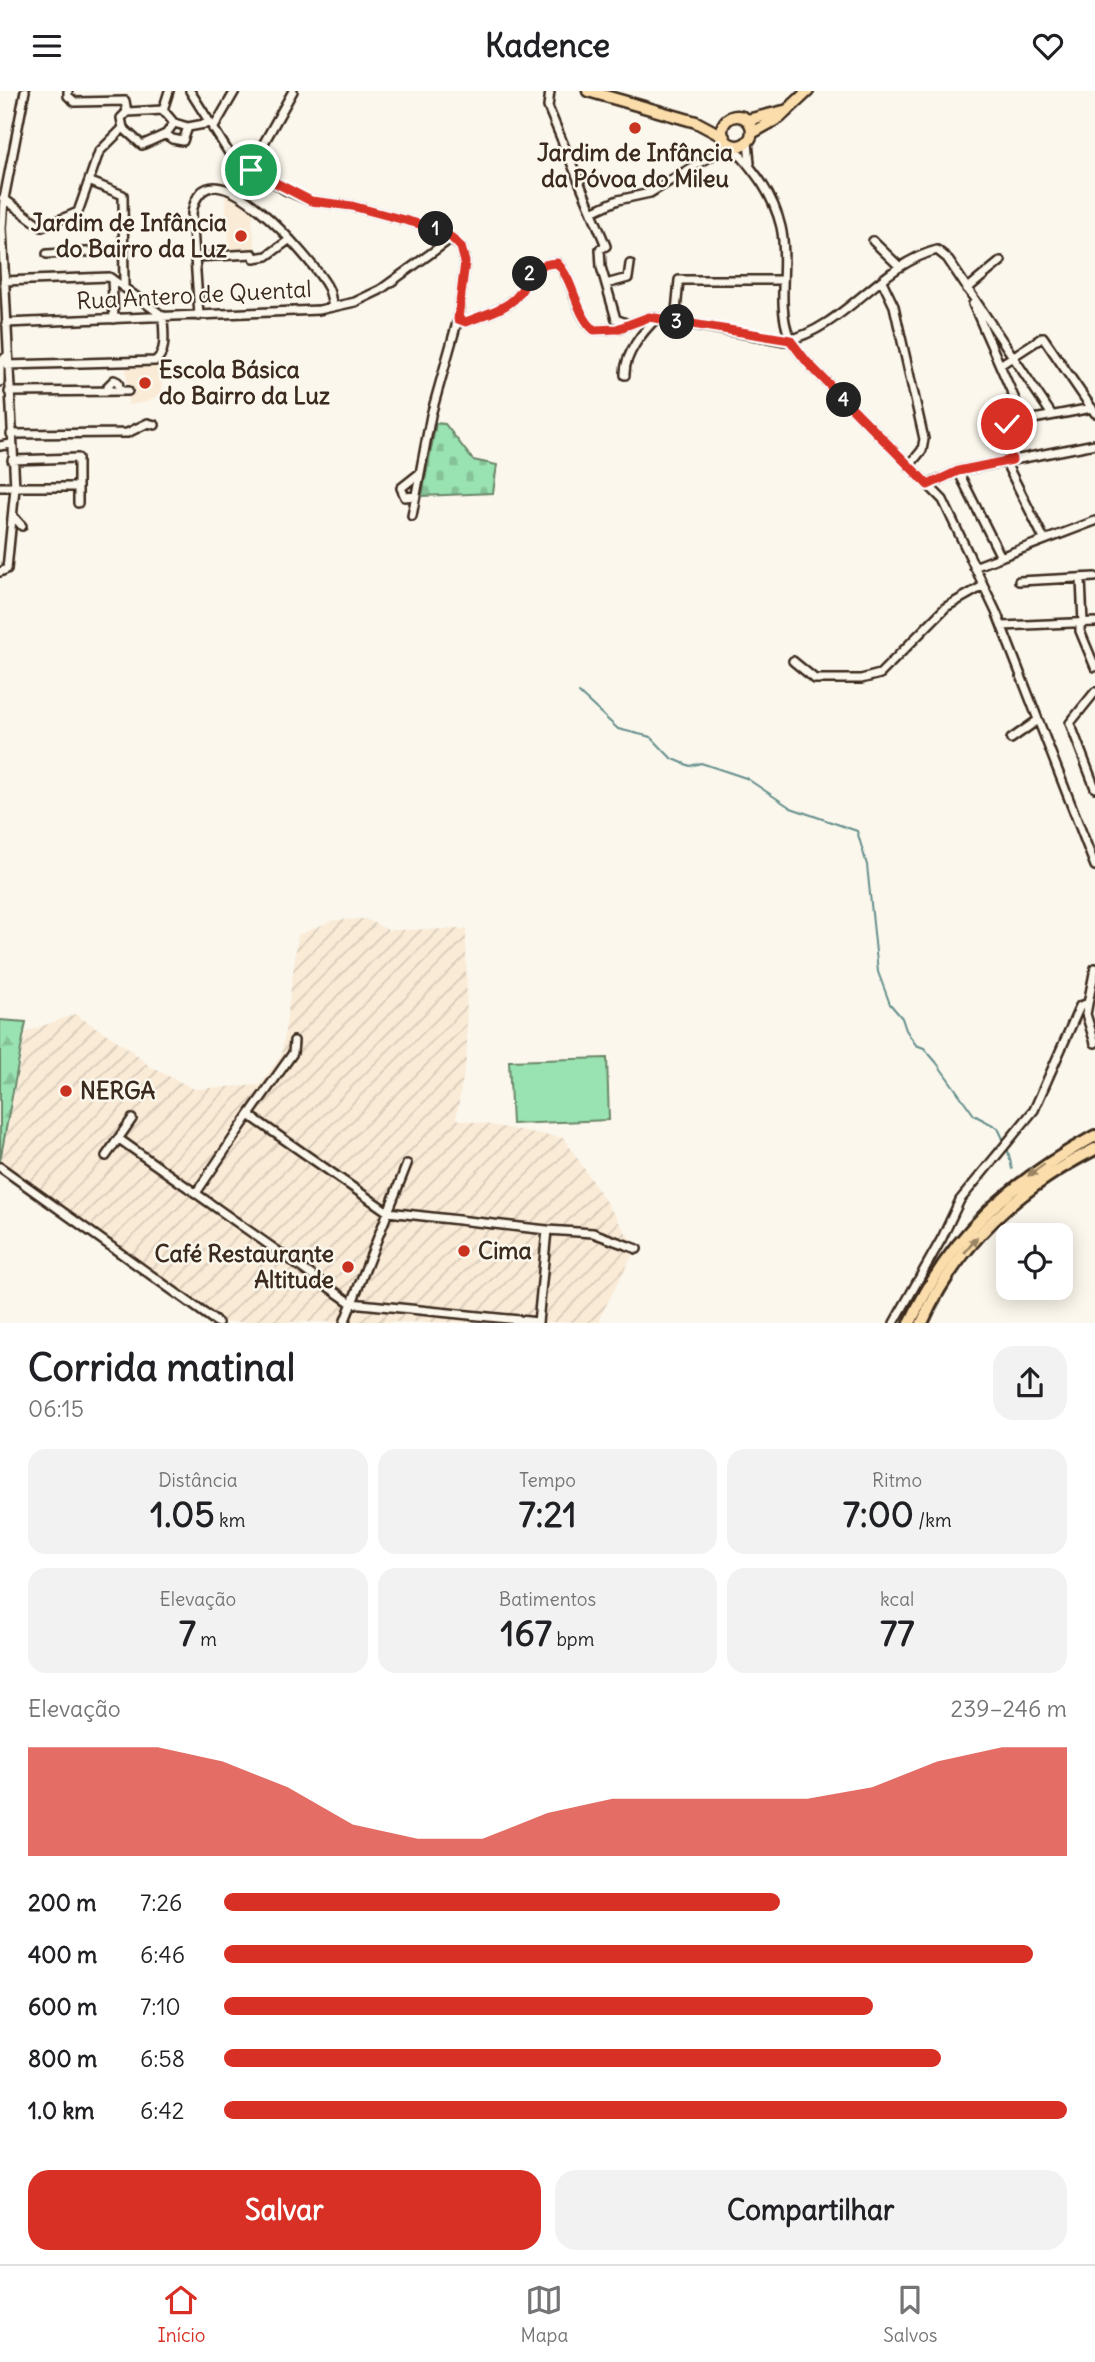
<!DOCTYPE html>
<html lang="pt">
<meta charset="utf-8">
<style>
body{margin:0;font-family:Delius,sans-serif;background:#f2f2f2;color:#202124;height:100vh;display:flex;flex-direction:column;font-size:26px;white-space:nowrap}
*{box-sizing:border-box;margin:0}
p{font-size:23px;color:#757577}
.icon{flex:none;width:38px;height:38px;fill:none;stroke:currentColor;stroke-width:2;stroke-linecap:round;stroke-linejoin:round}
.map{position:relative;height:1232px;overflow:hidden}
.details{display:flex;flex-direction:column;background:#fff;flex:1}
.details>*{flex:none}
.buttons{position:absolute;left:996px;top:1132px;display:grid;gap:14px}
.buttons a{display:grid;place-items:center;width:77px;height:77px;border-radius:14px;background:#fff;box-shadow:0 4px 18px #0003;font-size:35px}
.pin{position:absolute;display:grid;place-items:center;width:60px;height:60px;color:#fff;margin:-30px;border:4px solid #fff;border-radius:50%;box-shadow:0 2px 7px #0007}
.km{position:absolute;width:35px;height:35px;margin:-18px;border-radius:50%;background:#222;color:#fff;font-size:19px;line-height:35px;text-align:center}
.round{display:grid;place-items:center;flex:none;width:74px;height:74px;border-radius:21px;background:#f2f2f2}
.summary{display:flex;align-items:center;justify-content:space-between;height:119px;padding:0 28px}
h1{font-size:38px;font-weight:800;line-height:52px}
.metrics{display:grid;grid-template-columns:repeat(3,1fr);gap:10px;height:119px;padding:7px 28px}
.metrics div{display:grid;align-content:center;border-radius:18px;background:#f2f2f2;text-align:center}
.metrics b{font-size:35px;font-weight:800}
.metrics small{font-size:19px;font-weight:400}
.metrics p{font-size:19px}
.chart{height:196px;padding:14px 28px}
.chart p{display:flex;justify-content:space-between}
.chart svg{width:100%;height:126px;margin-top:7px;fill:#d93025;opacity:.7}
.action{display:flex;gap:14px;margin-top:auto;padding:14px 28px}
.action a{flex:1;height:80px;border-radius:21px;background:#d93025;color:#fff;font-size:28px;font-weight:800;line-height:80px;text-align:center}
.action a+a{background:#f2f2f2;color:#202124}
ul{padding:0 28px;list-style:none;font-size:23px}
li{display:grid;grid-template-columns:112px 84px 1fr;align-items:center;height:52px}
li i{height:18px;border-radius:9px;background:#d93025}
header{display:flex;justify-content:space-between;align-items:center;height:91px;padding:0 28px;background:#fff;font-size:32px;font-weight:800}
.tab-bar{display:flex;justify-content:space-around;align-items:center;height:98px;border-top:2px solid #e0e0e0;background:#fff;font-size:19px;color:#757577}
.tab-bar a{display:grid;justify-items:center;gap:4px}
.tab-bar .active{color:#d93025}
.map>svg:first-child{display:block}
.built{fill:#faebd7}
.industrial{fill:url(#industrial-furrows)}
.forest{fill:url(#forest-firs);stroke:#6a8668;stroke-width:2}
.cemetery{fill:url(#cemetery-stones);stroke:#6a8668;stroke-width:2}
.pitch{fill:#99e2b1;stroke:#6a8668;stroke-width:2}
.lines{fill:none;stroke-linecap:round;stroke-linejoin:round}
.stream{stroke:#648e8c;stroke-width:2}
.minor-casing{stroke:#3b2a1e;stroke-width:12}
.major-casing{stroke:#3b2a1e;stroke-width:15}
.highway-casing{stroke:#3b2a1e;stroke-width:16}
.minor{stroke:#fbf7ec;stroke-width:7}
.major{stroke:#faddab;stroke-width:10}
.highway{stroke:#faddab;stroke-width:10}
.oneway{fill:#9a8464}
.route-casing{stroke:#fff;stroke-width:14}
.route{stroke:#d93025;stroke-width:9}
.poi-dot{fill:#c8321e;stroke:#fbf7ec;stroke-width:2.5}
.labels{text-anchor:middle;stroke-width:5;stroke-linejoin:round;paint-order:stroke}
.poi-label{font-size:23px;font-weight:bold;fill:#3b2a1e;stroke:#fbf7ec;text-anchor:start}
.street-label{font-size:23px;fill:#3b2a1e;stroke:#fbf7ec}
</style>
<header><svg class="icon" aria-label="menu" viewBox="0 0 24 24"><path d="M4 6h16M4 12h16M4 18h16"/></svg>Kadence<svg class="icon" aria-label="heart" viewBox="0 0 24 24"><path d="M12 20l-8-8c-3-5 5-10 8-4 3-6 11-1 8 4z"/></svg></header>
<div class="map">
<svg width="1095" height="1232" viewBox="0 0 1095 1232">
<defs>
<pattern id="industrial-furrows" width="10" height="10" patternUnits="userSpaceOnUse" patternTransform="scale(1.75)"><rect width="10" height="10" fill="#faebd7"/><path d="M-1 1l2-2M0 10L10 0M9 11l2-2" fill="none" stroke="#d7cab8"/></pattern>
<pattern id="forest-firs" width="22" height="20" patternUnits="userSpaceOnUse" patternTransform="scale(1.75)"><rect width="22" height="20" fill="#99e2b1"/><path d="M5 1l3.5 6h-7zM16 11l3.5 6h-7z" fill="#85c298"/></pattern>
<pattern id="cemetery-stones" width="16" height="16" patternUnits="userSpaceOnUse" patternTransform="scale(1.75)"><rect width="16" height="16" fill="#99e2b1"/><path d="M2 7V4a2 2 0 0 1 4 0v3zM10 15v-3a2 2 0 0 1 4 0v3z" fill="#85c298"/></pattern>
</defs>
<rect width="100%" height="100%" fill="#fbf7ec"/>
<filter id="ink" filterUnits="userSpaceOnUse"><feTurbulence type="fractalNoise" baseFrequency=".0143" numOctaves="2"/><feDisplacementMap in="SourceGraphic" scale="14" xChannelSelector="R" yChannelSelector="G"/><feConvolveMatrix kernelMatrix="1 2 1 2 8 2 1 2 1" color-interpolation-filters="sRGB"/></filter>
<g filter="url(#ink)">
<path class="built" d="M231,103L255,120L252,129L256,160L230,161L225,104Z
M161,274L162,302L147,311L128,314L126,275Z"/>
<path class="industrial" d="M366,828L388,839L466,838L467,962L456,1028L564,1047L636,1157L600,1226L601,1231H218L0,1076L26,941L75,923L130,958L149,975L194,998L260,994L282,963L298,844L334,829Z"/>
<path class="forest" d="M0,929L26,931L0,1070Z"/>
<path class="cemetery" d="M436,332L445,333L473,369L497,374L493,402L422,405Z"/>
<path class="pitch" d="M607,967L609,1029L512,1033L509,970Z"/>
<g class="lines">
<path class="stream" d="M579,602L618,638L651,646L671,667L690,675L701,672L746,687L791,717L857,740L867,774L878,881L890,913L902,927L906,939L916,954L924,957L936,971L974,1024L998,1037L1004,1050
M1007,1055L1012,1078"/>
<defs>
<path id="minor" d="M190,0L229,62L285,99L311,110L352,115L438,138L461,156L465,171L458,228L431,324L412,425
M550,0L548,16L606,155L600,158L601,176L616,228L628,233
M163,19L169,0
M127,21L163,19L174,32L188,36
M123,37L142,54L166,43L174,32
M213,38L235,0
M166,43L172,48L183,50L188,36L210,32
M748,51L750,72
M732,54C754,80 773,102 781,136C789,171 776,211 789,245C792,254 801,263 807,271L943,409L997,523L1095,775
M91,91L123,104L124,196
M237,100L293,0
M3,107L42,136L78,121L99,61L123,37L121,27L127,21L125,10L75,11L68,5V0
M594,120L618,109L650,102L719,60L728,51
M873,150L900,176
M47,163L124,159
M195,166L253,163L254,167L267,165L289,149
M4,190L109,186L112,188L114,228
M882,190L894,215L924,348L922,359L909,375
M606,193L628,187L630,173
M967,198L1001,170
M973,213L1024,329
M199,225L192,122C206,42 313,170 327,195C331,201 331,209 333,216
M458,228L466,231C480,225 496,221 508,213C531,199 522,173 557,172C575,191 574,222 594,239L617,238L649,226L785,250C845,237 879,174 937,159L947,167L1052,324
M675,231L679,189H783
M6,232L319,219L355,211L380,199L452,147
M7,274L155,270C168,261 163,240 163,225L112,188
M1000,274L1043,246L1095,322
M625,284C624,264 643,240 657,227
M0,291V271L7,265
M108,300V295L114,289L118,291L120,300
M9,301L128,300
M11,343L127,342L148,332L155,334
M0,355L11,353
M12,369L78,367V412
M1012,369L1005,339L1007,333L1092,317
M1005,370L1044,448
M958,380L1001,466
M928,394L958,380L1095,353
M0,396H78
M416,405L405,406L401,397L420,382
M13,425L22,435
M974,476L1095,430
M0,481L7,478L15,397L2,137L4,108L25,0
M1081,488L1083,532
M1019,490L1095,486
M1080,532V540L1095,576
M1002,535L1095,531
M793,570L815,588H861L880,583L946,516L983,495
M1095,601L1070,632L1095,697
M1011,648L1038,629
M1095,877L1086,923L1095,952
M294,950L293,962L249,1024L388,1121L547,1139L538,1232
M119,1048L351,1212L538,1231
M106,1065L132,1028
M0,1076L218,1232
M196,1102L249,1024
M547,1139L593,1142L637,1158
M344,1232L407,1073
M894,1232L942,1147L960,1109L1034,1019L1080,915L1086,913"/>
<path id="major" d="M588,0L696,31L724,46
M722 40a15 15 0 1 1 30 0a15 15 0 1 1-30 0Z
M747,29L784,20
M752,42L779,27L808,0"/>
<path id="highway" d="M910,1232C951,1143 1011,1091 1095,1045
M922,1232C957,1153 1020,1096 1095,1058"/>
</defs>
<use href="#minor" class="minor-casing"/>
<use href="#major" class="major-casing"/>
<use href="#highway" class="highway-casing"/>
<use href="#minor" class="minor"/>
<use href="#major" class="major"/>
<use href="#highway" class="highway"/>
</g>
<defs><path id="oneway-solid" d="M-6-.8H1V-3.2L6.5 0L1 3.2V.8H-6Z" transform="scale(1.75)"/></defs>
<g class="oneway">
<use href="#oneway-solid" transform="translate(1036 1079) rotate(144)"/>
<use href="#oneway-solid" transform="translate(971 1154) rotate(-50)"/>
</g>
</g>
<g class="lines" filter="url(#ink)">
<defs>
<path id="route" d="M251,79L311,110L352,115L438,138L452,147L461,156L465,171L458,228L466,231C480,225 496,221 508,213C531,199 522,173 557,172C575,191 575,222 594,239L617,238L649,226L790,249L807,271L928,394L958,380L1012,369L1005,339L1007,333"/>
</defs>
<use href="#route" class="route-casing"/>
<use href="#route" class="route"/>
</g>
<g class="poi-dot">
<circle cx="635" cy="37" r="7"/>
<circle cx="241" cy="145" r="7"/>
<circle cx="145" cy="292" r="7"/>
<circle cx="66" cy="1000" r="7"/>
<circle cx="464" cy="1160" r="7"/>
<circle cx="348" cy="1176" r="7"/>
</g>
<g class="labels">
<g class="poi-label">
<text x="635" y="70" text-anchor="middle">Jardim de Infância<tspan x="635" dy="26">da Póvoa do Mileu</tspan></text>
<text x="227" y="140" text-anchor="end">Jardim de Infância<tspan x="227" dy="26">do Bairro da Luz</tspan></text>
<text x="159" y="287">Escola Básica<tspan x="159" dy="26">do Bairro da Luz</tspan></text>
<text x="80" y="1008">NERGA</text>
<text x="478" y="1168">Cima</text>
<text x="334" y="1171" text-anchor="end">Café Restaurante<tspan x="334" dy="26">Altitude</tspan></text>
</g>
<g class="street-label">
<text transform="translate(194 204) rotate(-3)" y="8">Rua Antero de Quental</text>
</g>
</g>
</svg>
<div class="buttons">
<a><svg class="icon" aria-label="locate" viewBox="0 0 24 24"><circle cx="12" cy="12" r="6"/><path d="M12 2v4M12 18v4M2 12h4M18 12h4"/></svg></a>
</div>
<div class="pin" style="left:251px;top:79px;background:#1e9e55"><svg class="icon" aria-label="arrive" viewBox="0 0 24 24"><path d="M6 21V4h12l-3 4 3 4H6"/></svg></div>
<div class="pin" style="left:1007px;top:333px;background:#d93025"><svg class="icon" aria-label="check" viewBox="0 0 24 24"><path d="M5 12l5 5 9-10"/></svg></div>
<b class="km" style="left:436px;top:138px">1</b>
<b class="km" style="left:530px;top:183px">2</b>
<b class="km" style="left:677px;top:231px">3</b>
<b class="km" style="left:844px;top:309px">4</b>
</div>
<section class="details">
<div class="summary"><div><h1>Corrida matinal</h1><p>06:15</p></div><a class="round"><svg class="icon" aria-label="share" viewBox="0 0 24 24"><path d="M12 15V3M7 8l5-5 5 5M5 13v7h14v-7"/></svg></a></div>
<div class="metrics">
<div><p>Distância</p><b>1.05<small> km</small></b></div>
<div><p>Tempo</p><b>7:21</b></div>
<div><p>Ritmo</p><b>7:00<small> /km</small></b></div>
</div>
<div class="metrics">
<div><p>Elevação</p><b>7<small> m</small></b></div>
<div><p>Batimentos</p><b>167<small> bpm</small></b></div>
<div><p>kcal</p><b>77</b></div>
</div>
<div class="chart"><p><span>Elevação</span>239–246 m</p>
<svg viewBox="0 0 160 44" preserveAspectRatio="none"><path d="M0 44V6L10 6L20 6L30 11L40 20L50 33L60 38L70 38L80 29L90 24L100 24L110 24L120 24L130 20L140 11L150 6L160 6V44z"/></svg>
</div>
<ul>
<li><b>200 m</b>7:26<i style="width:66%"></i></li>
<li><b>400 m</b>6:46<i style="width:96%"></i></li>
<li><b>600 m</b>7:10<i style="width:77%"></i></li>
<li><b>800 m</b>6:58<i style="width:85%"></i></li>
<li><b>1.0 km</b>6:42<i style="width:100%"></i></li>
</ul>
<div class="action"><a>Salvar</a><a>Compartilhar</a></div>
</section>
<nav class="tab-bar">
<a class="active"><svg class="icon" aria-label="home" viewBox="0 0 24 24"><path d="M3 11l9-7 9 7M6 9v11h12V9"/></svg>Início</a>
<a><svg class="icon" aria-label="map" viewBox="0 0 24 24"><path d="M3 6l6-2 6 2 6-2v14l-6 2-6-2-6 2zM9 4v14M15 6v14"/></svg>Mapa</a>
<a><svg class="icon" aria-label="saved" viewBox="0 0 24 24"><path d="M7 4h10v16l-5-4-5 4z"/></svg>Salvos</a>
</nav>
